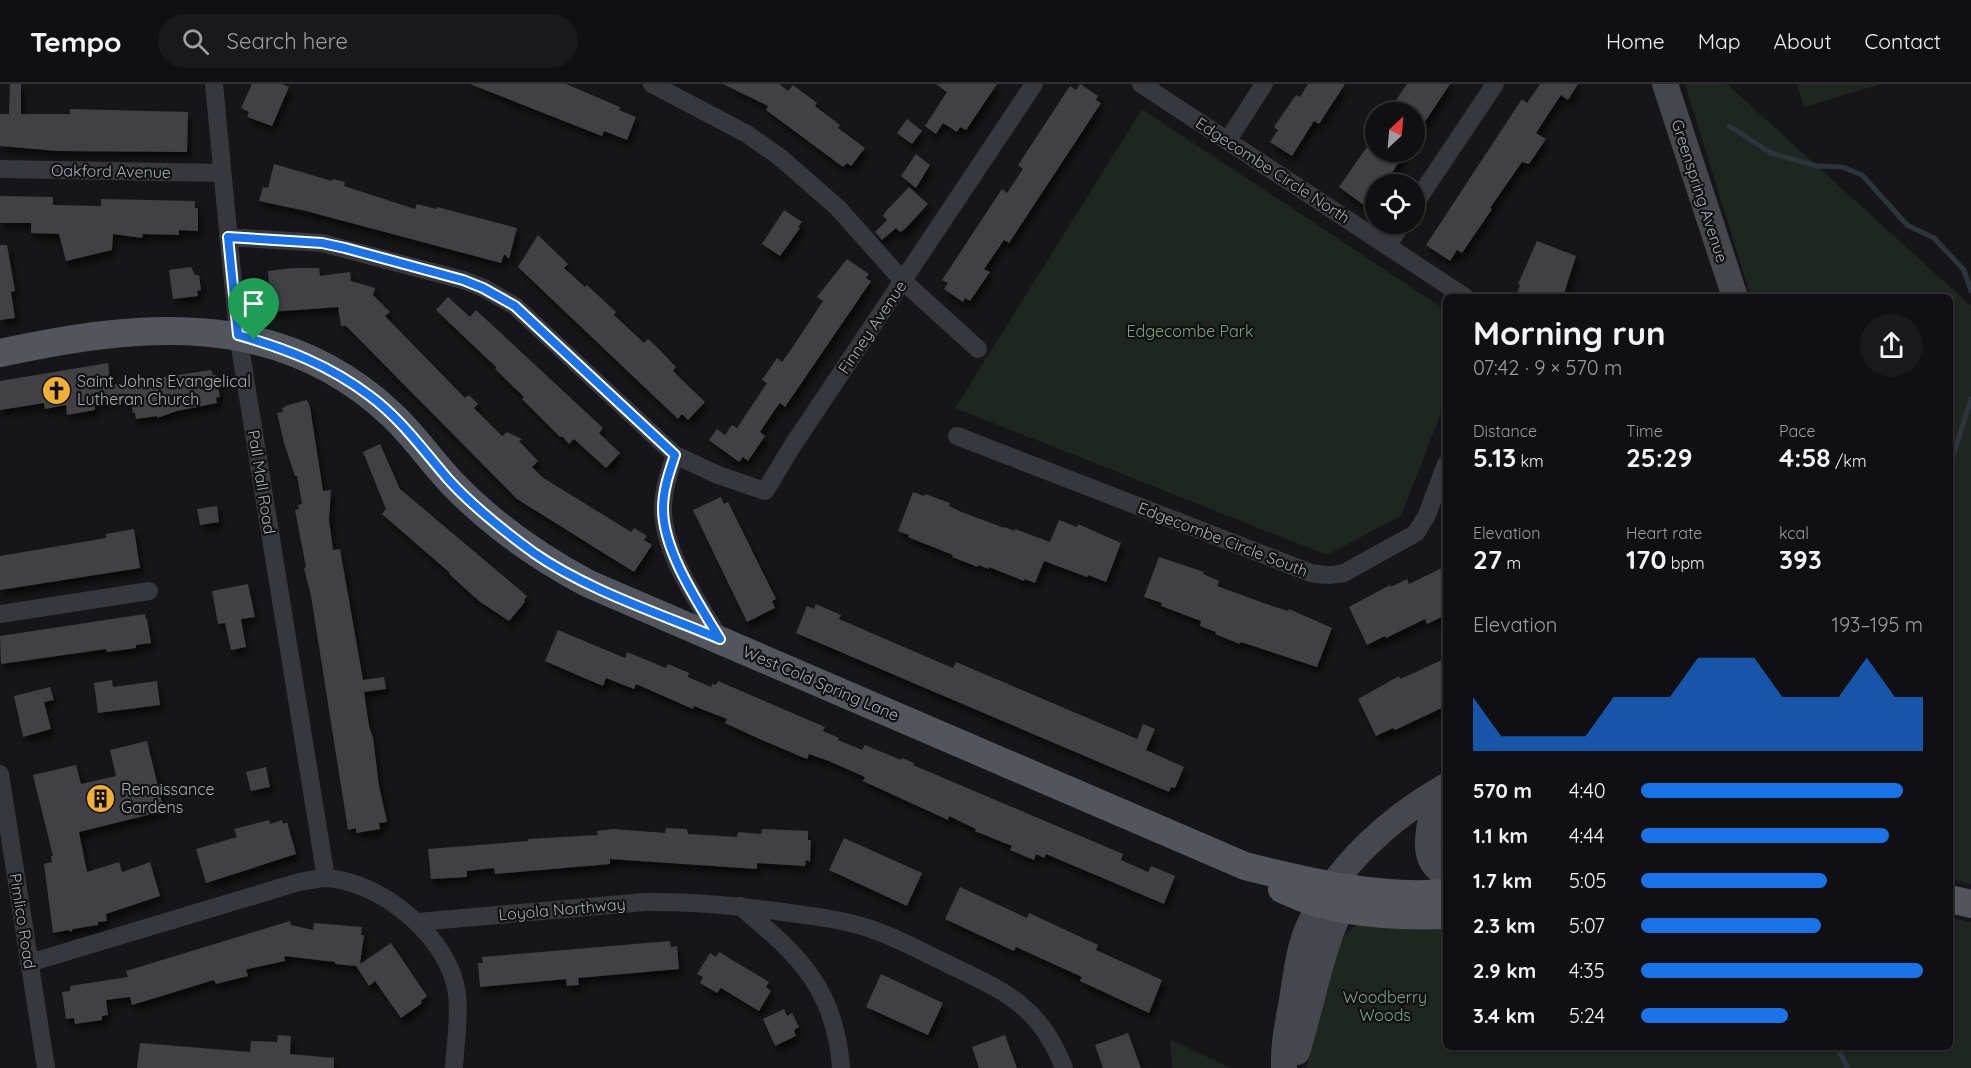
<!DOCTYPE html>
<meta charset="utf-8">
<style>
body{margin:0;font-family:Quicksand,sans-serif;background:#19191b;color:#f1f3f6;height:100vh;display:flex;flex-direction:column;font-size:22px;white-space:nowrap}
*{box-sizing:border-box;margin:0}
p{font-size:20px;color:#9c9d9f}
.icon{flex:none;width:33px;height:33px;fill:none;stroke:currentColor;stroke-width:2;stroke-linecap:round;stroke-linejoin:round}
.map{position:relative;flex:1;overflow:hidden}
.drawer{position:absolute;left:1443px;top:210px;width:510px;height:756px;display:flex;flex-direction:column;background:#101012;border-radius:9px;box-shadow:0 2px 4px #0004,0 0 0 2px #303032}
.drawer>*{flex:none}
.needle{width:39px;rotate:26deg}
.controls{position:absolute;left:1365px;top:18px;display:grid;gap:12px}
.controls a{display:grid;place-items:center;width:60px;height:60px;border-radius:50%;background:#101012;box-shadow:0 2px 4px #0004,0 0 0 2px #303032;font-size:30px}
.pin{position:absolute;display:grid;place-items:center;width:51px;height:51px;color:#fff;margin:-62px -26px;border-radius:50% 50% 50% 0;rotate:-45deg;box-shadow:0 0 6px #0007}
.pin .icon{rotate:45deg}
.round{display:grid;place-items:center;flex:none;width:63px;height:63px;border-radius:32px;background:#19191b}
.overview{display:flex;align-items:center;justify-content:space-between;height:102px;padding:0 30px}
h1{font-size:33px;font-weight:700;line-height:45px}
.stats{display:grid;grid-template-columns:repeat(3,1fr);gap:9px;height:102px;padding:6px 30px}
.stats div{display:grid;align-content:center}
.stats b{font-size:26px;font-weight:700}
.stats small{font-size:16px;font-weight:400}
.stats p{font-size:16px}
.chart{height:168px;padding:12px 30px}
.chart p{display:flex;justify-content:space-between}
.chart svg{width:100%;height:108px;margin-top:6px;fill:#1a73e8;opacity:.7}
ul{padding:0 30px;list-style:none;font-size:20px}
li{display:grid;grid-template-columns:96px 72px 1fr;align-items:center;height:45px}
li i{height:15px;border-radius:8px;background:#1a73e8}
header{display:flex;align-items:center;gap:36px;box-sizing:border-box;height:84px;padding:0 30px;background:#101012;border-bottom:2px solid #303032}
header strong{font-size:28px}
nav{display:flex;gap:33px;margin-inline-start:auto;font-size:21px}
.search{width:420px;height:54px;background:#19191b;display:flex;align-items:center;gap:15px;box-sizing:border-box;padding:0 21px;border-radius:33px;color:#9c9d9f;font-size:22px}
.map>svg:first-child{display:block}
.green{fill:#1e261f}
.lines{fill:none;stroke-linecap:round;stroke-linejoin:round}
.stream{stroke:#2c353c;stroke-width:5}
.building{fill:#404145;filter:url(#shadow)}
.street{stroke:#37383d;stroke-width:18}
.secondary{stroke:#45474d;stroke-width:26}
.primary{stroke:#53555c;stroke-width:28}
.route-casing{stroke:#fff;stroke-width:12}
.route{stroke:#1a73e8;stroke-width:8}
.labels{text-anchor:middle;stroke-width:4.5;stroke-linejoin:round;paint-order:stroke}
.street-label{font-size:16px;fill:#a8adb8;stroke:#111113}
.park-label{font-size:16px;fill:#7fa381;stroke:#111113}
.poi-label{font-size:16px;fill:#a8adb8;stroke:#111113;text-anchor:start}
</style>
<header>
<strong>Tempo</strong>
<div class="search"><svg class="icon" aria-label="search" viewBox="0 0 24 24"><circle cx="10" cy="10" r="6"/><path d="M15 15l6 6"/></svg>Search here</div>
<nav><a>Home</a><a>Map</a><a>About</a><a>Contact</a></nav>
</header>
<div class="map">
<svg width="1971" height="984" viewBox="0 0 1971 984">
<defs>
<filter id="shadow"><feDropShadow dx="3.5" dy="6" stdDeviation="3" flood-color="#0009"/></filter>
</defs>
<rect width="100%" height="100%" fill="#161618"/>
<path class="green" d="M1685,0H1727L1971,222V800L1950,795V213H1751Z
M1797,0H1881L1804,23Z
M1142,25L1446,226V316L1401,432L1327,471L955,324Z
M1446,735V778L1438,770L1443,736Z
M1950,834L1971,838V984H1306L1336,869L1346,850L1356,841L1446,836V963H1950Z
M1170,955L1230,984H1172Z"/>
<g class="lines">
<path class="stream" d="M1729,42L1771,69L1817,82L1842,83L1862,91L1907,141L1934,154L1964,186L1971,207
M1950,382L1971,315
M1837,963L1848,984"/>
</g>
<path class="building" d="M10,0H21V30H70V25L188,28L187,68L57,67L0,62V30H9Z
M252,0H282L289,3L272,42L247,33L249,28L241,24Z
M470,0H566L620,23L619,26L636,33L627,56L604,47L602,52Z
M723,0H779L788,7L793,1L817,19L815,22L840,41L838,44L865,64L851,82L847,79L843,83L766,26L768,22Z
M936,0H997L966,46L960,43L957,48L943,39L936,50L925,42L947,8Z
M1080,0L1098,12L1096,16L1101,19L1009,159L1004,156L984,185L990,188L970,217L965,214L963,218L944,205L948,199L942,196L1002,105L1007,109L1023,85L1018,81L1070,2L1076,6Z
M1308,0H1345L1319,40L1314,37L1292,72L1270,58L1278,46L1274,43L1296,11L1300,13Z
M1407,0H1450L1414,54V28H1388Z
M1540,0H1578L1568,16L1561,11L1536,49L1546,55L1529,80L1522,78L1490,124L1492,125L1462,169L1457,166L1450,177L1426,161L1522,15L1527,19Z
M907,35L922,47L912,60L897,49Z
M1376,50V68H1406L1384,100H1376V113L1368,124L1339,103Z
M916,70L930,81L916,104L901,92Z
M274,80L332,97L333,95L345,98L344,102L415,125L417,120L436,125L437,123L517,144L509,175L504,170L501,179L306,127L259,117L263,103L268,104Z
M909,103L928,120L905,145L900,148L896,144L882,156L875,148L887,136L883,132L886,127Z
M0,112L53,113V121L101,122V115L195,117V124H198V147L179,146V151L143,150L142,154L113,150L112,166L66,177L59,150L31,149V139H0Z
M784,126L802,138L798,143L800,144L780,172L762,160Z
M538,151L568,180L564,184L585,203L587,201L616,228L614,231L644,259L648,255L657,263L676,283L673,287L705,318L688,336L682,330L678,335L518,183Z
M1537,157L1576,172L1563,213H1516L1520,201L1518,200Z
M0,161H7L15,207L11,208L15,234L0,236Z
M847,175L869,190L866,194L871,197L785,323L780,319L776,324L760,348L765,352L748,377L743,373L739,378L709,356L717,345L725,351L732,341L737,344L767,299L762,296L777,274L782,278L790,267L823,217L817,213Z
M191,183L195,191H199L201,206L197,207L198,212L173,215L169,186Z
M293,184H319L320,192L350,188L351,197L375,204L373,211L390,228L385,232L465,314L469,311L478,320L474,324L502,352L507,348L522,355L519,357L538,377L532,383L542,393L631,448L634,444L647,452L644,456L652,461L634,488L517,415L346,242H341L338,223L271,228L268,187Z
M448,213L470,233L476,226L603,344L599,349L620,369L606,384L574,355L569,360L562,352L560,353L522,315L524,313L495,285L497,284L436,226Z
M108,279L111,301L211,286L213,291H216L220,313L216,314L217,319L177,327L157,334V332L136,335L135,329H133L130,313L94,319L95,326L67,331L66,321L45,325L44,319L0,326V297Z
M307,316L310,323L323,407L331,406L329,436L333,466L340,465L363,596L384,593L386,605L364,608L369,642L373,654L379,702L387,738L379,739L380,745L356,749V744L348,746L311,512L304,484L306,483L295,426L299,425L298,421L302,420L297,392H295L284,359L277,329L283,328L282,324L285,323V322Z
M380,360L400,405L527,512L524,516L525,518L509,537L479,517L449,490L450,489L382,430L386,425L363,368Z
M913,408L924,412L925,410L950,419L949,422L959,427L1004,444V443L1015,447V445L1050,458L1059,436L1077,443L1078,440L1121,459L1106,498L1088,491L1087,493L1044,477L1035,499L1025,495L1024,497L989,483V485L978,481V483L952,473L953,471L908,453L909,451L898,447Z
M721,413L724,420L728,418L776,515L772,517L775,524L747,538L693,426Z
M217,422L219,438L200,441L197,425Z
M134,445L140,484L0,506V472L106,454V450Z
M1159,473L1204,488L1203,490L1219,497L1217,502L1272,522L1288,527L1289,525L1332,544L1317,583L1241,558L1240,560L1215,550L1216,548L1200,542L1201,537L1161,522L1162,519L1144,513Z
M1446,482V531L1427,540L1425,535L1386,554L1385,552L1367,561L1349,523L1390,501L1391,503L1407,495L1409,500Z
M248,500L255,533L241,535L246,563L231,566L225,539L218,540L212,507Z
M816,520L841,531L839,535L941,579L953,584L956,578L1137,655L1143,640L1155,645L1146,666L1184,683L1175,704L1171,703L1169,708L796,549L807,522L814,525Z
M145,530L146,535H147L151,559L136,561V564L107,568L106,565L1,580L0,552Z
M558,546L625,574L627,568L666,584L668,580L689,589L688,593L711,603L712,600L716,601L718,597L825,643L823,647L839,654L838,656L862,666L865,661L901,676L902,674L914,679L913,681L1123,770L1121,776L1148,788L1151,782L1175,792L1164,820L1046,770L1044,774L1036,770L1034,776L1010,766L1012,762L975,747L976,745L949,732L948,736L863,697L865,693L829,677L809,670L807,675L764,657L725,639L727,635L694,622L693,625L636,600L634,605L606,594L603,602L545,577Z
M1446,574V622L1395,646L1393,644L1376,652L1358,615L1399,592L1400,595L1416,588Z
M112,596L113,603L157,597L160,621L98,629L94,599Z
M50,603L54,616L44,618L51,645L23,653L14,612Z
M147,657L164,727L79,748L87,788L119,778L122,788L150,778L160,812L106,830L107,837L98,838V841L73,845L71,848L68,846L53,849L44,780L52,778L51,772H53L33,691L76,681L81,700L116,692L110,666Z
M266,683L270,703L251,707L246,688Z
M269,736L270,740L282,736L283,740L287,738L296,770L206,799L196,765L237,753L234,745Z
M666,744L687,745L688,750L737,753L738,748L761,750L762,745L808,747V756H811L810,778L806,776L805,782L757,779V785L610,775V780L495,790L494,784L467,787V793L431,795L428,765L528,757V755L598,751L597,747L613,745L665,749Z
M844,754L922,789L907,822L829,786Z
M960,803L1027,834L1029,829L1098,861L1096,866L1162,896L1149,929L1080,897L1082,893L1016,863L1014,867L945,835Z
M290,837L291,841L313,846L314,839L362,843L361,851H364L360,880L391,859L427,912L421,917L422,919L401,934L375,897L369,902L356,882L335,880V878L284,872L285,877L248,885L246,886L248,892L216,900L214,896L132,921L130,913L106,916L108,931L102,932V936L75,940L74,934L66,935L62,908L70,907V902L128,893L126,887Z
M670,857L671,863L677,862L679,885L578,894L579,901L567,902L566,895L480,903L478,879H483L482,873Z
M719,868L769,898L766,903L771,907L759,927L721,904L717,909L700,899L703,893L697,890L710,869L716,873Z
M881,890L943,919L928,951L866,923Z
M784,925L787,932L792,929L799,943L794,946L796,952L775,962L763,935Z
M1128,949L1141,984H1103L1095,961Z
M278,951L291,952L290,970L334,974V984H137L140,959L250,968L251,957L277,958Z
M1005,951L1017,984H979L972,963Z"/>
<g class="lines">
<path class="street" d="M214,0L238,251L326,794
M652,0L747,50L781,74L838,124L903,197L978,265
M1141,0L1465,213
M1228,56L1264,0
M0,85L222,89
M1414,121L1495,0
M228,153L322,159L463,196L484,204L515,222L675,371L718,391L765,407L793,361L1034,0
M1387,162L1402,140
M957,352L1311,489C1323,491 1332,492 1344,489L1416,449L1427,431L1446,380
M675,371C669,389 663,406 663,425C663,469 699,519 720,555
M0,530L149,507
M0,690L46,984
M740,822C798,871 835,903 841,984
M418,838L645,818C694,817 742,822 790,829C818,833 845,836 871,845C898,854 924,869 950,881C1006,908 1040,922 1064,984
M29,879L299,798C308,797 318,794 327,794C382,798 450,854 457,910C460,934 455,960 454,984"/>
<path class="secondary" d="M1665,0L1735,213
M1433,726C1428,749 1420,778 1446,790
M1297,968C1314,914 1322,856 1350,807
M1284,984C1283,961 1288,938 1292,916C1296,892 1298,867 1308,844C1334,784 1389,734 1446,702"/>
<path class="primary" d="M0,269C139,239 278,224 391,330C413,350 430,376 451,398C491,440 538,473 589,500L1245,782C1310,798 1378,815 1446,809
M1282,805C1294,810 1308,817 1321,820C1362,831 1403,832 1446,831
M1950,815L1971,820"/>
</g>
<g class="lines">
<defs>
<path id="route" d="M228,153L322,159L345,164L463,196L483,204L515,222L675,371C669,389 663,406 663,425C663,467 699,520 720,555C661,530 587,506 534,469C504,447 473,423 448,395C423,366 401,335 370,312C329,281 287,265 238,251Z"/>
</defs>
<use href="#route" class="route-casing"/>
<use href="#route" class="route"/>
</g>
<defs>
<symbol id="church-disc" viewBox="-11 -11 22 22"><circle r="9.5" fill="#f2b134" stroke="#111113"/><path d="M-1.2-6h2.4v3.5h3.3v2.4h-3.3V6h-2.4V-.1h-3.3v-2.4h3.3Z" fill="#111"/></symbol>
<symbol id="building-disc" viewBox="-11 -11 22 22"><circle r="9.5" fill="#f2b134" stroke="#111113"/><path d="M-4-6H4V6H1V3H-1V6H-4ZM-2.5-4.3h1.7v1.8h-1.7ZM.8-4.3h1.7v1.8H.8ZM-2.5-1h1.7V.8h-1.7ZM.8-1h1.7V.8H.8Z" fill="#111"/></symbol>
</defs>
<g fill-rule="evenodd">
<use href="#church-disc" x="40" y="290" width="33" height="33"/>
<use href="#building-disc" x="84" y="698" width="33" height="33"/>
</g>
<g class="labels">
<g class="street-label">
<text transform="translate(1273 86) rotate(33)" y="6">Edgecombe Circle North</text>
<text transform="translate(111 87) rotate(1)" y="6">Oakford Avenue</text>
<text transform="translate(1700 107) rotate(72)" y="6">Greenspring Avenue</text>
<text transform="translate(872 243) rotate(-56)" y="6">Finney Avenue</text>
<text transform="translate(262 398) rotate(81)" y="6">Pall Mall Road</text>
<text transform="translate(1223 455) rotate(21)" y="6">Edgecombe Circle South</text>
<text transform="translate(821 599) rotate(23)" y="6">West Cold Spring Lane</text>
<text transform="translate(562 825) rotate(-5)" y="6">Loyola Northway</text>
<text transform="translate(23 837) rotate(81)" y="6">Pimlico Road</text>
</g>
<g class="park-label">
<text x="1190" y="253">Edgecombe Park</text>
<text x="1385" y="919">Woodberry<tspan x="1385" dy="18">Woods</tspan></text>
</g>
<g class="poi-label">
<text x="77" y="303">Saint Johns Evangelical<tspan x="77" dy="18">Lutheran Church</tspan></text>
<text x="121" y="711">Renaissance<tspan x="121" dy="18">Gardens</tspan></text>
</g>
</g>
</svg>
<div class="controls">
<a><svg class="needle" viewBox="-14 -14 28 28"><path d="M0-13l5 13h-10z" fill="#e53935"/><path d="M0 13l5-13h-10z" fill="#9c9d9f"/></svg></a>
<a><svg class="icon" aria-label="locate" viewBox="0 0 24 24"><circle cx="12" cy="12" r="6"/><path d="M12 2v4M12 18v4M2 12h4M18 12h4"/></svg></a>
</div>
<div class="pin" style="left:254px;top:256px;background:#1e9e55"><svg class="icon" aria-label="arrive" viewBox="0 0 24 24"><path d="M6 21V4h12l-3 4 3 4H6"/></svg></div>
<section class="drawer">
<div class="overview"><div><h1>Morning run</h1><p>07:42 · 9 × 570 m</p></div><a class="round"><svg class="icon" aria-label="share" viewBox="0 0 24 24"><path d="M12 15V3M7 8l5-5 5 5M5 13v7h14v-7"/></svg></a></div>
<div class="stats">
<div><p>Distance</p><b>5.13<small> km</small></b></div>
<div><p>Time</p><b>25:29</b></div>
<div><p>Pace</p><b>4:58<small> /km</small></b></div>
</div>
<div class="stats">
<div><p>Elevation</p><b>27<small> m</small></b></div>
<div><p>Heart rate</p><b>170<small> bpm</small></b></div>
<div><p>kcal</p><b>393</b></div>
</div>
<div class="chart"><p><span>Elevation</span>193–195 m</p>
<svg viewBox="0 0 160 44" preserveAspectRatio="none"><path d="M0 44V22L10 38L20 38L30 38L40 38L50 22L60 22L70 22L80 6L90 6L100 6L110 22L120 22L130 22L140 6L150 22L160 22V44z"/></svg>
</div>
<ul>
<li><b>570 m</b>4:40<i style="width:93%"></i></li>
<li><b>1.1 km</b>4:44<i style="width:88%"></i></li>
<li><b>1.7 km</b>5:05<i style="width:66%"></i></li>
<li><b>2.3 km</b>5:07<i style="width:64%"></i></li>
<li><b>2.9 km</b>4:35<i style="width:100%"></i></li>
<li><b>3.4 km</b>5:24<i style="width:52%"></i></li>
</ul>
</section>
</div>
